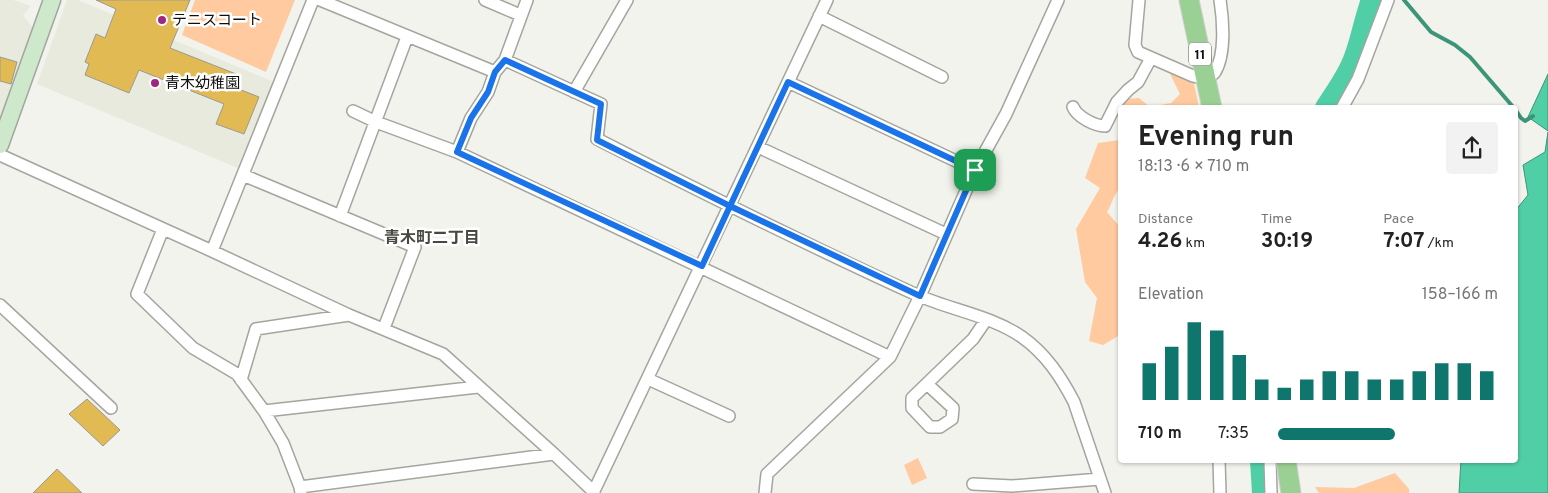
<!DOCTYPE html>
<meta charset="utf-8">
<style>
body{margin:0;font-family:Overpass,"Noto Sans JP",sans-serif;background:#f2f2f2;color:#222;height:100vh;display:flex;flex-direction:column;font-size:19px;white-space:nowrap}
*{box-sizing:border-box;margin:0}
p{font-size:16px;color:#767676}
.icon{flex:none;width:28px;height:28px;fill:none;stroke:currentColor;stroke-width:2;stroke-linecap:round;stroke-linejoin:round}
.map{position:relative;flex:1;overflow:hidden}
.panel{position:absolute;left:1118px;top:105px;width:400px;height:358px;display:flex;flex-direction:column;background:#fff;border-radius:5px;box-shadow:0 1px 4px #0004}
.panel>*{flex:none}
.pin{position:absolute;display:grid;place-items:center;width:42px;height:42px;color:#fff;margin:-21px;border-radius:10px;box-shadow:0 2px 8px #0006}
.round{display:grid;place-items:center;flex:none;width:52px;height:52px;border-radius:5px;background:#f2f2f2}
.summary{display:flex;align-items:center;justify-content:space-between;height:85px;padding:0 20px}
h1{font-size:28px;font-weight:700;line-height:38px}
.stats{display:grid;grid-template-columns:repeat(3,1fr);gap:8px;height:85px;padding:5px 20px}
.stats div{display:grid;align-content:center}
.stats b{font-size:21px;font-weight:700}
.stats small{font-size:14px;font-weight:400}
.stats p{font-size:14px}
.chart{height:140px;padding:10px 20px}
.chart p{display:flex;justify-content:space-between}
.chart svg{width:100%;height:90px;margin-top:5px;stroke:#0f766e;stroke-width:6}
ul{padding:0 20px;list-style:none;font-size:16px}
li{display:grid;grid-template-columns:80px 60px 1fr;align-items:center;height:38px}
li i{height:12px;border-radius:6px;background:#0f766e}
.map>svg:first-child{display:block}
.built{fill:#e7eadc}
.green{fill:#ffca9f}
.water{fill:#50cfa6;stroke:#3c9578}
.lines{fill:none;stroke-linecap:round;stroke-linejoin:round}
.stream{stroke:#3c9578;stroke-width:4}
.river{stroke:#50cfa6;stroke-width:24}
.building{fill:#e2ba54;stroke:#9c9993}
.minor-casing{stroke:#a4a59f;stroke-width:14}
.secondary-casing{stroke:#a4a59f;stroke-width:19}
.primary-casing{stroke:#cfcfcf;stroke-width:21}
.minor{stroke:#fff;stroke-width:11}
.secondary{stroke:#cde8ca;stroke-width:16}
.primary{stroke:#9bd094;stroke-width:19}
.route-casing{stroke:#fff;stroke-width:10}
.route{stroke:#1a73e8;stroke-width:6}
.poi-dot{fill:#9e277f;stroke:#fff;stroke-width:2}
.labels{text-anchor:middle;stroke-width:5;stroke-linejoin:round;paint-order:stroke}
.shield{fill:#fff;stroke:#575756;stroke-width:1}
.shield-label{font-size:14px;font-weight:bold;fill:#0f0f0d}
.poi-label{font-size:15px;fill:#0f0f0d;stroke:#fff;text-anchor:start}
.neighbourhood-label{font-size:16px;font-weight:bold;fill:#474842;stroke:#fff}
</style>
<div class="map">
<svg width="1548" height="493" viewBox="0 0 1548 493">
<rect width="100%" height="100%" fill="#f2f3ec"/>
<path class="built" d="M0,0H13L31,6L23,15L36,32L0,126Z
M67,0H78L274,82L238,168L37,84Z"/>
<path class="green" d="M195,0H295L266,72L182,35Z
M1166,66L1193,79L1199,107L1120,108V115L1118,116L1114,111L1124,99L1139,98L1150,107L1171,103L1180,94Z
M1120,140V188C1112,197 1113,202 1107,212L1120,227V331L1118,336L1103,345L1089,341L1097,298L1085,282L1076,229L1100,188L1085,178L1098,143Z
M918,458L927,478L912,485L904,465Z
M1395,473L1409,489V493H1319L1315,487L1354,488Z"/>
<path class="water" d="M1548,74V131L1528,117Z
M1548,132V493H1459L1461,460H1515V211L1528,195L1523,165L1545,152Z"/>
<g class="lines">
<path class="stream" d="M1404,0L1431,32L1455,45L1470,57L1514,108
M1515,109L1521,118L1525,121L1533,116"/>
<path class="river" d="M1327,108C1338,91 1350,75 1356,57C1363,38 1366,19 1373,0
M1262,460L1264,493"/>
</g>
<path class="building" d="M96,0H190L170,48L236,74L231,86L259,97L244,134L216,124L224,104L139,70L129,93L85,75L89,64L85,62L96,34L105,38L116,9Z
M0,57L17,62L11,84L0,81Z
M87,399L120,430L103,446L69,414Z
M57,469L82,493H33Z"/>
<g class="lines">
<defs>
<path id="minor" d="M320,0L495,72
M485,0L520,15
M1139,0L1135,45L1138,52L1193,76L1206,79C1209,77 1214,74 1215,72C1226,54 1223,19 1220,0
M819,16L942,77
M505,60L601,104L597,139C703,193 809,246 917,295C951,310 992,316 1022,337C1046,354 1061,377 1074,402L1105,493
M574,92L627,0
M1073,107C1077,117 1095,126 1105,126L1117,102L1128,90L1138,82L1151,58
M1342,108L1358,79L1388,0
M353,111L376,122L457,152L890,357
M758,147L946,234
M457,152L471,118L488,92L495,72L505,60L527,0
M0,155L212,251L349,315L443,354L554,454L594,492
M975,170L1006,114L1058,0
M243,175L415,247L384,328
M340,216L407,37
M163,229L137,294L193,348L237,374L264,411L283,443L300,487L301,493
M212,251L313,0
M0,305L111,408
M648,379L729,416
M241,380L256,329L349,315
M927,384L953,408L952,419L940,427H930L912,408V398L973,339L986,320
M264,411L478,387
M1219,460L1220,493
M1270,460L1271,493
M973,484L1012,486L1100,479
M300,487L554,454
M593,493L827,0
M765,493L767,474L890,357L920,296L975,170L788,82"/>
<path id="secondary" d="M0,145L52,0"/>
<path id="primary" d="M1189,0L1212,108
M1286,460L1291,493"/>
</defs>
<use href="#minor" class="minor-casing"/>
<use href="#secondary" class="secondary-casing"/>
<use href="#primary" class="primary-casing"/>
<use href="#minor" class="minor"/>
<use href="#secondary" class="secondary"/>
<use href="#primary" class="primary"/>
</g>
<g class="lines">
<defs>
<path id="route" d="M975,170L788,82L702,266L457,152L471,118L488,92L495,72L505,60L601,104L597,140L730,206L920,296L975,170"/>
</defs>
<use href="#route" class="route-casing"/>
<use href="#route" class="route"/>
</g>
<g class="poi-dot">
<circle cx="162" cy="20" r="5"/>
<circle cx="155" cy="83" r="5"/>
</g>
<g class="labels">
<rect class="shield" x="1189" y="42.5" width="22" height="23" rx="4"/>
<g class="shield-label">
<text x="1200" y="59">11</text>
</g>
<g class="poi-label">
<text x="172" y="25">テニスコート</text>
<text x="165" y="88">青木幼稚園</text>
</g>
<g class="neighbourhood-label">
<text x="432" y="243">青木町二丁目</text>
</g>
</g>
</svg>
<div class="pin" style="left:975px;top:170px;background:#1e9e55"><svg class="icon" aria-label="arrive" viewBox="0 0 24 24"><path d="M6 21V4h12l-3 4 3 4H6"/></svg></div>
<section class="panel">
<div class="summary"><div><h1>Evening run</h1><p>18:13 · 6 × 710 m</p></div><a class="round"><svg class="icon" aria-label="share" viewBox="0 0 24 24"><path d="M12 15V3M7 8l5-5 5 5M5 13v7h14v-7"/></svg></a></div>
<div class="stats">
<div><p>Distance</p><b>4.26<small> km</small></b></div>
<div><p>Time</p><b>30:19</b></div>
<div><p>Pace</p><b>7:07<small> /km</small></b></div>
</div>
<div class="chart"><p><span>Elevation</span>158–166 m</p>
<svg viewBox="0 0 160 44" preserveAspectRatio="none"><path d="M5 44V26M15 44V18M25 44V6M35 44V10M45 44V22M55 44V34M65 44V38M75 44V34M85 44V30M95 44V30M105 44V34M115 44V34M125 44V30M135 44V26M145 44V26M155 44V30"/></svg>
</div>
<ul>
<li><b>710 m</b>7:35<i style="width:53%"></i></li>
</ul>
</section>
</div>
